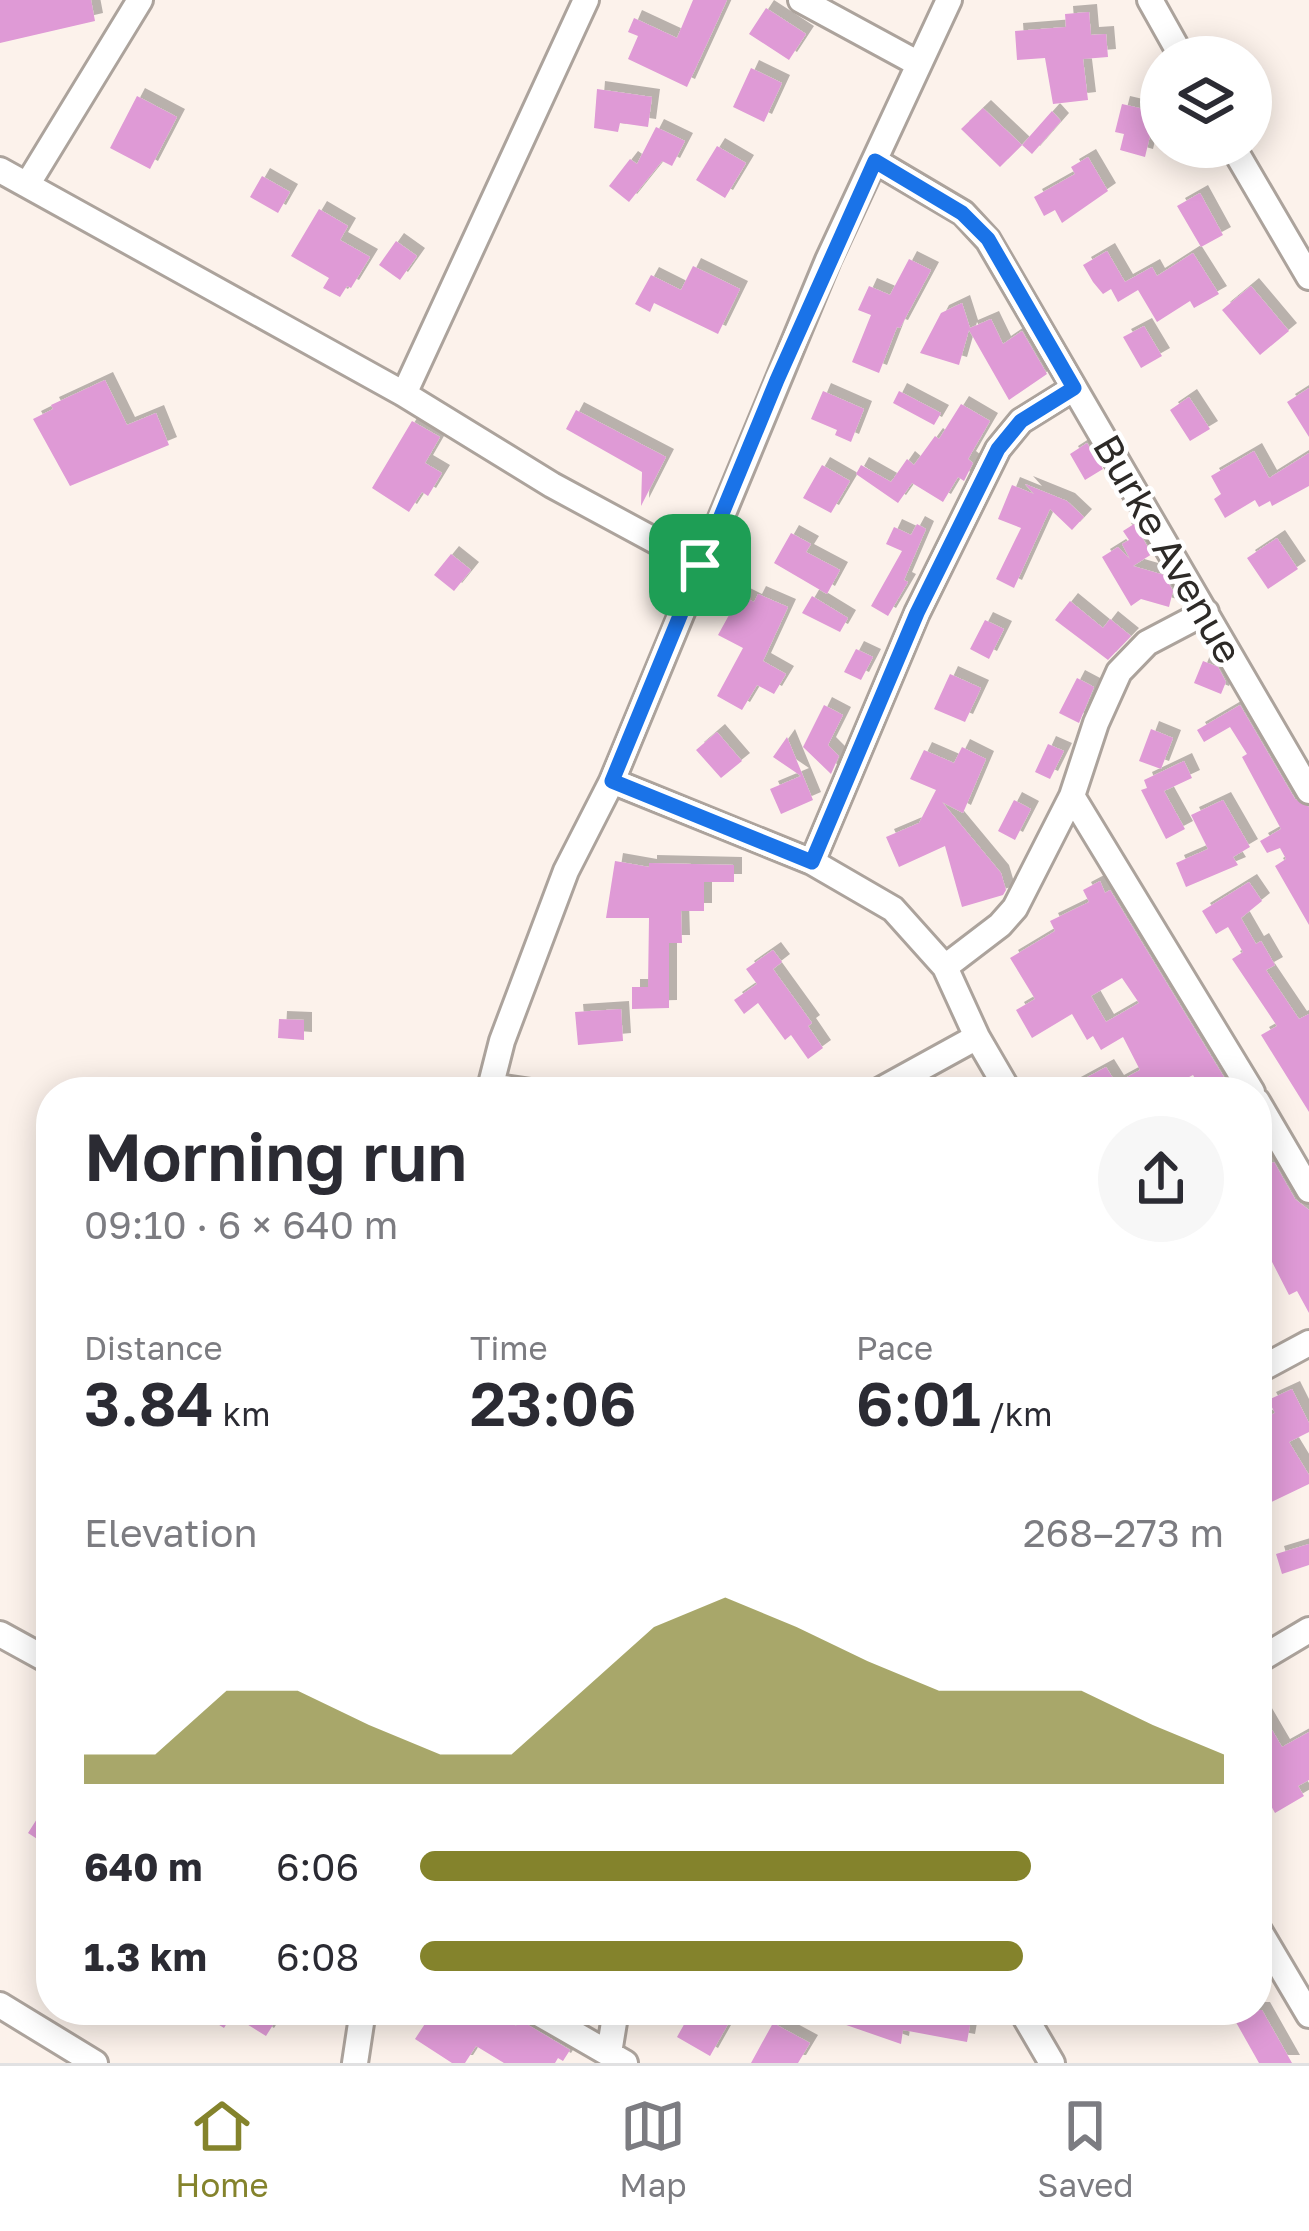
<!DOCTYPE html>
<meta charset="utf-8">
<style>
body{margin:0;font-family:"Golos Text",sans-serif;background:#f7f7f7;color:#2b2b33;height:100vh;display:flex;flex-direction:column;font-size:45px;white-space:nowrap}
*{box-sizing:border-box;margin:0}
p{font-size:39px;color:#7c7c81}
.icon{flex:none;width:66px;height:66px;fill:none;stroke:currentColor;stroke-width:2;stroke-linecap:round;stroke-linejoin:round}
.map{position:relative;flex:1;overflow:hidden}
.side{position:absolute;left:36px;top:1077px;width:1236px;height:948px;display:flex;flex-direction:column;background:#fff;border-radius:48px;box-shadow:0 6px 30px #0003}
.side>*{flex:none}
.buttons{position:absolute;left:1140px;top:36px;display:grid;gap:24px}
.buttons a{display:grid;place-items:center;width:132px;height:132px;border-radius:50%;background:#fff;box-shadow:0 6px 30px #0003;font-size:60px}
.pin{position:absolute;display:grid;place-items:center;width:102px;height:102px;color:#fff;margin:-51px;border-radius:24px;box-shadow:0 6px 18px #0006}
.round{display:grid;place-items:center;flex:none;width:126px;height:126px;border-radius:63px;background:#f7f7f7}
.headline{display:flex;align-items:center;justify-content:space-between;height:204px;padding:0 48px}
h1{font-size:66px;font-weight:600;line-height:90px}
.figures{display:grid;grid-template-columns:repeat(3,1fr);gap:18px;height:204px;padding:12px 48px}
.figures div{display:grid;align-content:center}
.figures b{font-size:60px;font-weight:600}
.figures small{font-size:33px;font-weight:400}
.figures p{font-size:33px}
.chart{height:336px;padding:24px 48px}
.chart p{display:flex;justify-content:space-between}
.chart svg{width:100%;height:216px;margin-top:12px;fill:#84832c;opacity:.7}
ul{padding:0 48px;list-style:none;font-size:39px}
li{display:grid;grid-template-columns:192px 144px 1fr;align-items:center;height:90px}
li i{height:30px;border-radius:15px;background:#84832c}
.tab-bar{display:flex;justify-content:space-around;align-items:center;height:168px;border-top:3px solid #e1e1e2;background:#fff;font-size:33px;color:#7c7c81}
.tab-bar a{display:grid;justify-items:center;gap:6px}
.tab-bar .on{color:#84832c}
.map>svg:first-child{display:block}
.building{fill:#df9ad6;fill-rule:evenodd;filter:url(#shadow)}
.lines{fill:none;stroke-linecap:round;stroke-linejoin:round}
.minor-casing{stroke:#aca39c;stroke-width:30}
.minor{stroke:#fff;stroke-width:24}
.route-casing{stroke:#fff;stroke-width:24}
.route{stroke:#1a73e8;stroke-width:15}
.labels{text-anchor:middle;stroke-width:9;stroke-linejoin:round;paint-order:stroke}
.street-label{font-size:39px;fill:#2d2a27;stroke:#fff}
</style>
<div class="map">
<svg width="1309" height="2063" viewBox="0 0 1309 2063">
<defs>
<filter id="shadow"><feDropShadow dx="8" dy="-8" stdDeviation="0" flood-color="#0004"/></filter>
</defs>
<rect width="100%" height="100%" fill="#fcf2eb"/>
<path class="building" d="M0,0H91L95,21L0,43Z
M693,0H727L687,87L628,59L638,36L628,32L634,18L677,38Z
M766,8L806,34L789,60L749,34Z
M1089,12L1091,35L1106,34L1108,57L1083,59L1088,100L1053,104L1045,58L1017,60L1015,31L1066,27L1065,14Z
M751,68L782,83L764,122L733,107Z
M597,89L652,97L648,127L620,123L618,132L594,128Z
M137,96L177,117L150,169L110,148Z
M1122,104L1161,113V138L1150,136L1145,157L1120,150L1124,134L1115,132Z
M983,108L1022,145L1000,167L961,129Z
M1052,111L1061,121L1032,154L1022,145Z
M656,127L685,141L672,166L662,161L629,202L609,186L630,159L637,164Z
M717,146L746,163L725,198L696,180Z
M1088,157L1108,191L1062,223L1055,210L1044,216L1034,197L1075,174L1071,167Z
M262,176L290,192L278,213L250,197Z
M1200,193L1223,235L1201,247L1177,206Z
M319,209L348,226L340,240L370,257L351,288L347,286L340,297L323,288L329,278L291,256Z
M396,241L417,256L400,280L379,265Z
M1107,251L1125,282L1152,267L1157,276L1193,253L1219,294L1194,308L1190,301L1157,322L1138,290L1118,302L1111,289L1103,294L1093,282L1083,265Z
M909,259L931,270L900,328L897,327L879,373L852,362L871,315L858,310L869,286L890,295Z
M693,266L740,289L718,334L654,303L650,312L635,304L651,275L681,290Z
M1251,286L1289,331L1260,355L1222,310Z
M962,303L970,328L991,319L1003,344L1022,331L1047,374L1009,400L969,330L959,365L920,353L941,313Z
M1144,326L1162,356L1141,368L1123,337Z
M105,380L127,425L156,413L169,445L70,486L33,419L53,409L51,405Z
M1309,388V437L1287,402Z
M823,391L864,409L851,442L835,435L837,430L811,419Z
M899,391L941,413L934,425L893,403Z
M1189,397L1210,429L1190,441L1170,410Z
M961,404L990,421L968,459L973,463L964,481L958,477L943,502L912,483L898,503L856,474L861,465L891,482L907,459L914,465L935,436L939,439Z
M576,410L666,457L641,506L642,472L566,429Z
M412,421L440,437L425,463L442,473L428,496L422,492L409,512L372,488Z
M1087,443L1103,469L1085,480L1070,454Z
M1254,451L1269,478L1309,453V486L1272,506L1270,501L1259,507L1255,500L1225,518L1214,499L1221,494L1211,476Z
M822,465L850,481L831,513L803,498Z
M1025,484L1067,501L1084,517L1072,530L1050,509L1014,588L996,579L1021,528L998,519L1012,485L1034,494Z
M917,524L926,529L904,580L908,582L888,616L871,606L902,551L886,544L894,527L911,535Z
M1134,524L1152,554L1133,566L1164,575L1173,591L1169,607L1141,599L1131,606L1102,557L1118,547L1130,559L1122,544L1129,540L1123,531Z
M791,533L811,544L806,552L840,570L827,594L774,563Z
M1277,538L1298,569L1268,589L1247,558Z
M451,554L471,570L454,591L434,575Z
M758,594L788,607L763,661L786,674L774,694L757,685L742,710L717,696L743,648L718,635L740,595L754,602Z
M812,596L848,618L840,632L802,613Z
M1070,601L1103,628L1110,619L1131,636L1108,660L1055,620Z
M985,620L1004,629L989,659L970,649Z
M856,649L873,657L861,680L844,672Z
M1203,661L1218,667L1226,682L1221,694L1194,683Z
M950,674L981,688L965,722L934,709Z
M1077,678L1094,687L1079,723L1059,713Z
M824,705L843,715L828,745L839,756L831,774L803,747Z
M1240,705L1295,799L1309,807V925L1275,866L1286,859L1280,848L1267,853L1260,841L1281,829L1242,757L1247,754L1230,727L1204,742L1197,730Z
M1151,729L1173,738L1161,769L1139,761Z
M717,732L742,761L721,778L696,750Z
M787,737L813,800L781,814L770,789L801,776L773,757Z
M1048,744L1064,751L1050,779L1035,772Z
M962,747L986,759L963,813L942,802L1001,873L1006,890L1003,895L962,907L945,846L899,867L886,837L919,823L936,790L910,779L924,750L954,763Z
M1184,761L1192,778L1164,791L1185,829L1166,839L1141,790L1147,788L1144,780Z
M1014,800L1031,809L1015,840L998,831Z
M1223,800L1250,847L1233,857L1238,865L1186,887L1176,863L1208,849L1191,815Z
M615,861L649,867V863L734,865V882H704V911H681L682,943H669V1008L632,1009V987H648L649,918H606Z
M1100,881L1105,893L1110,890L1233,1092H1203L1193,1075L1172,1086L1167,1077L1159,1081L1158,1078L1134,1092H1060L1106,1067L1116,1083L1140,1070L1123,1037L1101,1050L1093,1036L1087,1040L1072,1014L1032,1038L1016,1010L1035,999L1010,958L1055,931L1050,921L1089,902L1083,890ZM1122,978L1139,1003L1106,1022L1091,996Z
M1249,882L1262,901L1241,918L1256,944L1261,941L1275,965L1266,970L1299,1019L1309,1014V1112L1261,1035L1277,1026L1232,959L1243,952L1228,927L1216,934L1202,911Z
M773,950L782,962L773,969L812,1023L808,1026L823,1048L808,1059L791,1035L785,1040L758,1003L744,1014L734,1000L757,984L746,969Z
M621,1009L623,1041L578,1045L575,1012Z
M279,1019L304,1020V1040L278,1038Z
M1257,1145L1268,1165L1274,1162L1295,1199L1309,1210V1313L1297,1291L1289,1295L1269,1256L1263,1260L1257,1250V1222L1266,1216L1257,1198Z
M1292,1389L1309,1423V1432L1289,1442L1309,1475V1484L1257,1509V1421L1275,1413L1268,1400Z
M1309,1544V1565L1282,1574L1276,1554Z
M1257,1704L1282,1747L1309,1732V1780L1298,1786L1304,1796L1275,1813L1257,1781Z
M42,1811L51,1816V1848L28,1833Z
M195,2010H268L278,2017L266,2036L232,2015L224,2028Z
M434,2010H491L516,2026L520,2020L570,2050L563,2061L558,2058L555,2063H504L476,2046L465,2063H452L415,2039Z
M706,2010H736L710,2056L677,2037L691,2012L702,2018Z
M803,2010H906L905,2013L970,2025L967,2042L903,2030L901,2044Z
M1245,2010H1262L1292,2063H1259L1233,2017Z
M773,2023L810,2043L798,2063H751Z"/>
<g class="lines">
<defs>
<path id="minor" d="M801,0L917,63
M1150,0L1182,57
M1233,147L1309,277
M875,161L963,213L988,240L1309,791
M0,170L404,394L552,485L700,565
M27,185L140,0
M404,394L586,0
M612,781L812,862L893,909L945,967L977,1037L1009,1092
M1072,796L1252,1092
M812,862L917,613L998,449L1021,421L1074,388
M945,967L1000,925L1015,908L1072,796L1096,723L1119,672L1147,643L1206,612
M490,1086L531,1092
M489,1092L502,1041L566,871L612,781L828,260L949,0
M877,1092L977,1037
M1257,1101L1309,1190
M1257,1371L1309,1343
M0,1634L51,1662
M1257,1661L1309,1630
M1257,1927L1309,2015
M0,2005L95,2063
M533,2010L625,2063
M1021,2010L1052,2063
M609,2053L616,2010
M355,2063L363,2010"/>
</defs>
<use href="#minor" class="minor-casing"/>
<use href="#minor" class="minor"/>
</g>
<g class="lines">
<defs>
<path id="route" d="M875,161L962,213L988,239L1074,388L1021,421L998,449L917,613L812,862L612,781L777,380Z"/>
</defs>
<use href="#route" class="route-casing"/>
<use href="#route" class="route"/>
</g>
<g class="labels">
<g class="street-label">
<text transform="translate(1168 549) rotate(60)" y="14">Burke Avenue</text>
</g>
</g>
</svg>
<div class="buttons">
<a><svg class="icon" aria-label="layers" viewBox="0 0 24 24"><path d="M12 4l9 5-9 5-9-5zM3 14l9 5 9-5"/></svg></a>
</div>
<div class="pin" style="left:700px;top:565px;background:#1e9e55"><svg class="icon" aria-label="arrive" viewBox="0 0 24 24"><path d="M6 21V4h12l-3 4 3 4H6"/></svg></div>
<section class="side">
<div class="headline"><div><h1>Morning run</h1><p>09:10 · 6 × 640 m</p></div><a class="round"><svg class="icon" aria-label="share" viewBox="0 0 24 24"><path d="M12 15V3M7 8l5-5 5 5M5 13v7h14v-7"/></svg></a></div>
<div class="figures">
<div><p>Distance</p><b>3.84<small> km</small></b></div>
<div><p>Time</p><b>23:06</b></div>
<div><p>Pace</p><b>6:01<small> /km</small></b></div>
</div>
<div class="chart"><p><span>Elevation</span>268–273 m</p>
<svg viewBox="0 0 160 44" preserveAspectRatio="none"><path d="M0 44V38L10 38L20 25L30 25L40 32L50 38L60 38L70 25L80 12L90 6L100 12L110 19L120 25L130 25L140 25L150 32L160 38V44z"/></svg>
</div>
<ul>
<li><b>640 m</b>6:06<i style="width:76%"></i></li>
<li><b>1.3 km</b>6:08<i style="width:75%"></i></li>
</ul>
</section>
</div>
<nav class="tab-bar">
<a class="on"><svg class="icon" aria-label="home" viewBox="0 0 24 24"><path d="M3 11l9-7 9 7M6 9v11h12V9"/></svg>Home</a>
<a><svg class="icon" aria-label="map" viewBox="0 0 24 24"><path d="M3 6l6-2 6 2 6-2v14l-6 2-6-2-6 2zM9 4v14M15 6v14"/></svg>Map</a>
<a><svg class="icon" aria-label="saved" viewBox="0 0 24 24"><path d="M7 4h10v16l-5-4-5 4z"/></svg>Saved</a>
</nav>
